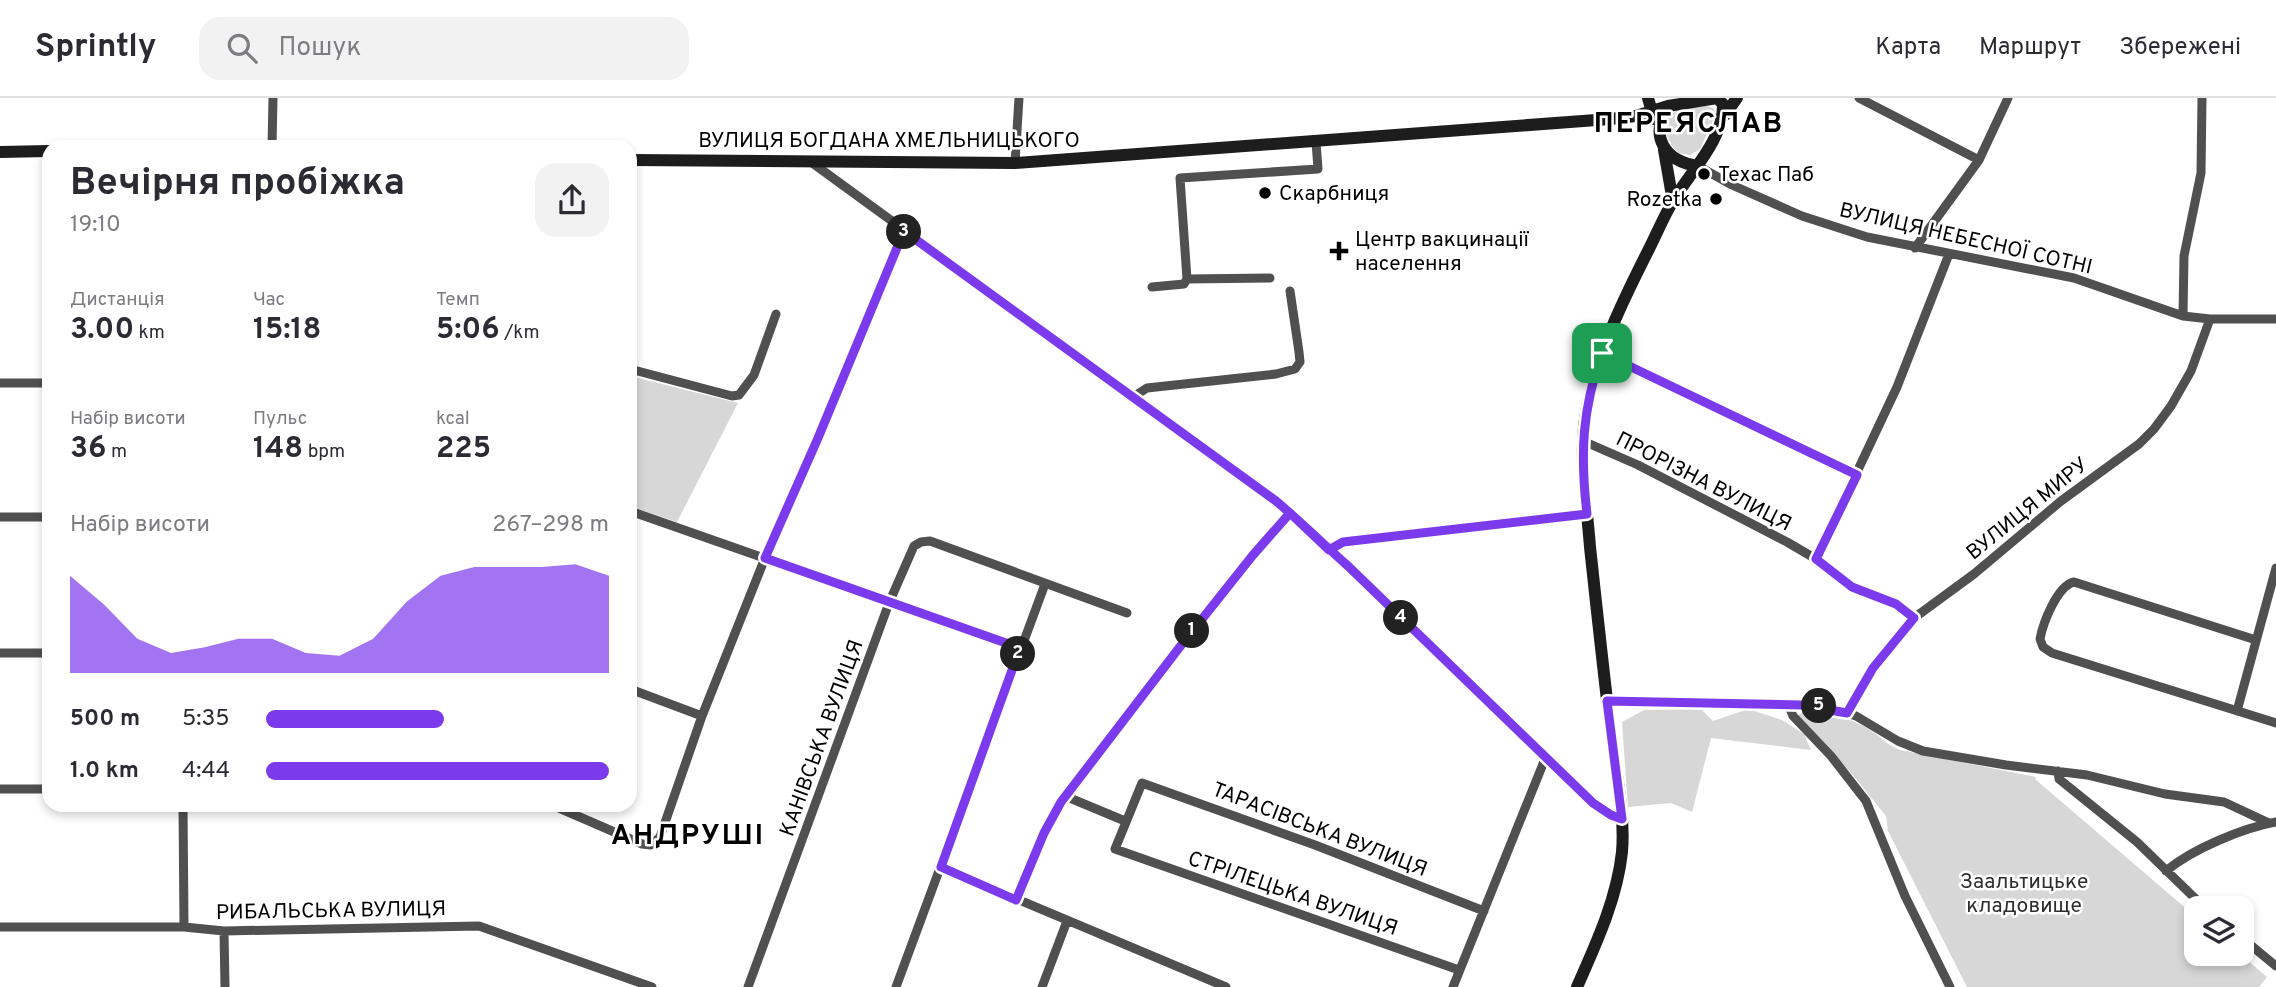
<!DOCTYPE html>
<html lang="uk">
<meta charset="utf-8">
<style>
body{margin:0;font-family:Overpass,sans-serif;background:#f2f2f3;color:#2b2b33;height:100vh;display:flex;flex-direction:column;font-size:26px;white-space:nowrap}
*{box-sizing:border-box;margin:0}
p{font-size:23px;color:#7c7c81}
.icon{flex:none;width:38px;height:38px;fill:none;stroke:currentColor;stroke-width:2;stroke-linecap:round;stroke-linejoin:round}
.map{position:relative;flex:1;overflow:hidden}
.drawer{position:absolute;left:42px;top:42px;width:595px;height:672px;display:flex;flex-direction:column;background:#fff;border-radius:21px;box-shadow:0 4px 10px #0003}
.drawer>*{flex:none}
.controls{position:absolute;left:2184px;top:798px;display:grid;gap:14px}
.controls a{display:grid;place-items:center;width:70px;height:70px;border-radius:14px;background:#fff;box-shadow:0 4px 10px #0003;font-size:35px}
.pin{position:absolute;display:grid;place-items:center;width:60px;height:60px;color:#fff;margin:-30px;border-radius:14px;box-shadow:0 4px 10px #0006}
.km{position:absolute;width:35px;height:35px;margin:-18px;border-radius:50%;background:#222;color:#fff;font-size:19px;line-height:35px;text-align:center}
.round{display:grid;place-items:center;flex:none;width:74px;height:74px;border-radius:21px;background:#f2f2f3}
.headline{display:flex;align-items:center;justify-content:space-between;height:119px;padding:0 28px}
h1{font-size:38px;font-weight:700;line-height:52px}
.figures{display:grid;grid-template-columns:repeat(3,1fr);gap:10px;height:119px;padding:7px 28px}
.figures div{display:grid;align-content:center}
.figures b{font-size:30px;font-weight:700}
.figures small{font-size:19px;font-weight:400}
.figures p{font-size:19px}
.chart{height:196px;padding:14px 28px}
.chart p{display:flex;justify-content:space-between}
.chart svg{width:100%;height:126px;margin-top:7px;fill:#7c3aed;opacity:.7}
ul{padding:0 28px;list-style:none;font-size:23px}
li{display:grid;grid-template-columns:112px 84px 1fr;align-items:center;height:52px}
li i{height:18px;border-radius:9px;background:#7c3aed}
header{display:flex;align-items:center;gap:42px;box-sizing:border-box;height:98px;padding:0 35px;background:#fff;border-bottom:2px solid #e1e1e2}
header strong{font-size:33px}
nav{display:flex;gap:38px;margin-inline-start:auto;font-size:24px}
.search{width:490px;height:63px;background:#f2f2f3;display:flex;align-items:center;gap:18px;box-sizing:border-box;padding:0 24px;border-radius:21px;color:#7c7c81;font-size:26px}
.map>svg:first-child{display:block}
.green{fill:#d7d7d7}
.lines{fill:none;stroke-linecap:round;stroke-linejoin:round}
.minor{stroke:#505050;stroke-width:9}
.secondary{stroke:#1d1d1d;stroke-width:12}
.route-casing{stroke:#fff;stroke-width:14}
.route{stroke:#7c3aed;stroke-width:9}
.poi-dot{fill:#000;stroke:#fff;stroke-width:2.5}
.labels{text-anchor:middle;stroke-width:5;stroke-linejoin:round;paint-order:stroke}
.street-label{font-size:21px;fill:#000;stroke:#fff}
.poi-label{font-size:21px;fill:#000;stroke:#fff;text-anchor:start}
.park-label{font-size:21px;fill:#2e2e2e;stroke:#fff}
.district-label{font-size:28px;font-weight:bold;letter-spacing:2px;fill:#000;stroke:#fff}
</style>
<header>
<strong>Sprintly</strong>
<div class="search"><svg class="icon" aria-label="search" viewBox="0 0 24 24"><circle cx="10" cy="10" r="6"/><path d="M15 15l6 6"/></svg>Пошук</div>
<nav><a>Карта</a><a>Маршрут</a><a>Збережені</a></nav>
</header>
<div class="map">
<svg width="2276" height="889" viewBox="0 0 2276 889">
<rect width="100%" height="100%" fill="#fff"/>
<path class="green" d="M1707,8L1713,10L1716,16L1700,51L1690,57L1679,55C1669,46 1657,25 1673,15C1681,9 1697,9 1707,8Z
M630,278L738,305L677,424L630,408Z
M1701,611L1713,623L1748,611L1782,622L1804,636L1811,652L1711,640L1692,714L1671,705L1628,709L1622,624L1644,612Z
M1804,613C1829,615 1851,619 1873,634C1884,641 1886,647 1900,652L2036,679L2035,681L2196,819V856H2240L2267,879L2259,889H1967L1888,733L1886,718L1852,676L1797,618Z"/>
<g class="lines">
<path class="minor" d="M1859,0L1979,62
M272,49L273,0
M811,64L1276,403L1348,468L1593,705L1611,717L1622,721
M1015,65L1019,0
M1698,68L1732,87L1802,118L1867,139L2074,180L2183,218L2210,221H2276
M1915,150L1979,62L2008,0
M1187,181L1180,80L1318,71L1316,44
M1152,189L1184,186L1187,181L1270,180
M2183,218L2184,158L2201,75L2202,0
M1602,255L1857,377
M630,271L732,298L739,297L754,277L776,216
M0,285H49
M1133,299L1147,290L1276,276L1295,271L1300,264L1299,254L1290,193
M1583,343L1638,367L1787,444L1816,461L1852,489L1896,506L1914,520
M630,413L1020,550
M0,419H49
M1329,452L1343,444L1587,416
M1816,461L1897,289L1949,156
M2256,542L2074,484C2057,488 2043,525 2040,541L2043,549L2052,555L2276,625
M0,555H49
M630,591L702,618
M1607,603L1788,606L1833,610L1856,618L1898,643L1923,653L2006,667L2087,677L2165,696L2224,704L2269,725
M1788,606L1793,618L1831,658L1866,703L1905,798L1950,889
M2237,613L2276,470
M1847,615L1873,570L1914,520L1974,476L2061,403L2139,346L2154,331L2171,308L2191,273L2210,221
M2058,673L2059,681L2137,744L2205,810
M0,691H49
M1065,698L1125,723
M183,707L184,829
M552,707L642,746L651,747L660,739L702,618L765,460L818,340L904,133
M941,769L1226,889
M2166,773C2192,751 2243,730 2276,724
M1016,802L1044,735L1061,704L1179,550L1253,457L1290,415
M0,829H184L224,833L479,828L652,889
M224,833L225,889
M2242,840L2276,868
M1459,872L1115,751L1142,685L1315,747L1484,813
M748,889L889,505L914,448L921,444L930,443L1127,515
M896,889L1045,486
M1042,889L1067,823
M1453,889L1545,661"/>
<path class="secondary" d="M1648,0L1654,21
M1724,18L1737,0
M1664,52L1673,104
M0,54L49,53
M630,62L1015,65L1610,21L1636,18L1668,8
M1577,889C1596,846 1617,801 1622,754C1625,718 1617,680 1612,644C1604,579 1597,514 1590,449C1587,409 1580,369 1584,328C1592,265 1621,206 1649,151C1657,135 1664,118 1673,103C1690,74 1724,42 1723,6L1717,0L1668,8C1649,38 1664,63 1698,68"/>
</g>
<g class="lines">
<defs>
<path id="route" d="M1602,255C1582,312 1580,356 1587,416L1343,444L1329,452L1290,415L1253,457L1179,550L1061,704L1044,735L1016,802L941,769L1020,550L765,460L818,340L904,133L1276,403C1301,424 1324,447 1348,468L1593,705L1611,717L1622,721L1607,603L1802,607L1847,615L1873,570L1914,520L1896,506L1852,489L1816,461L1857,377L1602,255"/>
</defs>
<use href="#route" class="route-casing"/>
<use href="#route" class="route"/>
</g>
<g class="poi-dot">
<circle cx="1704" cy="76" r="7"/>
<circle cx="1265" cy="95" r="7"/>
<circle cx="1716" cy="101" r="7"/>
<path d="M1335.5 142.5h7v7h7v7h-7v7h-7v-7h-7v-7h7z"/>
</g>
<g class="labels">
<g class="street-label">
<text x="889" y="49">ВУЛИЦЯ БОГДАНА ХМЕЛЬНИЦЬКОГО</text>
<text transform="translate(1966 140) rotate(13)" y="7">ВУЛИЦЯ НЕБЕСНОЇ СОТНІ</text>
<text transform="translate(1704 383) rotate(27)" y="7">ПРОРІЗНА ВУЛИЦЯ</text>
<text transform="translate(2027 410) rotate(-39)" y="7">ВУЛИЦЯ МИРУ</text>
<text transform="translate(821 640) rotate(-70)" y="7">КАНІВСЬКА ВУЛИЦЯ</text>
<text transform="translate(1320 731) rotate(21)" y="7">ТАРАСІВСЬКА ВУЛИЦЯ</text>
<text transform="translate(1293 795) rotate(19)" y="7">СТРІЛЕЦЬКА ВУЛИЦЯ</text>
<text transform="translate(331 812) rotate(-1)" y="7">РИБАЛЬСЬКА ВУЛИЦЯ</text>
</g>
<g class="poi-label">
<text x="1718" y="83">Техас Паб</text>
<text x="1279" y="102">Скарбниця</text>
<text x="1702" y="108" text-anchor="end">Rozetka</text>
<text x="1355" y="148">Центр вакцинації<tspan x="1355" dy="24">населення</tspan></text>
</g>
<g class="park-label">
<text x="2024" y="790">Заальтицьке<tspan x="2024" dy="24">кладовище</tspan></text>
</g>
<g class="district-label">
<text x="1689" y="34">ПЕРЕЯСЛАВ</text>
<text x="688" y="746">АНДРУШІ</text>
</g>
</g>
</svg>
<div class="controls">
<a><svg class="icon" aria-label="layers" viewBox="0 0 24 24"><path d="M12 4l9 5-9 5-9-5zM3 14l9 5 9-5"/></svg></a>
</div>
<div class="pin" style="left:1602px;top:255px;background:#1e9e55"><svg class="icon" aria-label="arrive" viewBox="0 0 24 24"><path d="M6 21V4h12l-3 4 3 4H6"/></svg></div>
<b class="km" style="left:1192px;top:533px">1</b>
<b class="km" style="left:1018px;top:556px">2</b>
<b class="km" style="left:904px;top:134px">3</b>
<b class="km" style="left:1401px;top:520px">4</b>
<b class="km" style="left:1819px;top:608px">5</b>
<section class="drawer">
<div class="headline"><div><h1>Вечірня пробіжка</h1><p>19:10</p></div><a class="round"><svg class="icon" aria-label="share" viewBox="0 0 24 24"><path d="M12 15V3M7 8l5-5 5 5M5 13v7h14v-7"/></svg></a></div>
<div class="figures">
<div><p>Дистанція</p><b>3.00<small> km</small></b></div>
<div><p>Час</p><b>15:18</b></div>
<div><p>Темп</p><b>5:06<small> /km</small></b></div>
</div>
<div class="figures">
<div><p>Набір висоти</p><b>36<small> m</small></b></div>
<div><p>Пульс</p><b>148<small> bpm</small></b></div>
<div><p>kcal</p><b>225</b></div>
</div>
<div class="chart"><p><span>Набір висоти</span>267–298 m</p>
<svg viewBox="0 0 160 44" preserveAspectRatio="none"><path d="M0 44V10L10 20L20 32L30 37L40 35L50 32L60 32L70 37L80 38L90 32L100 19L110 10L120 7L130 7L140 7L150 6L160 10V44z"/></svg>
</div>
<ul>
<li><b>500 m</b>5:35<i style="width:52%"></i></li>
<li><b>1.0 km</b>4:44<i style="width:100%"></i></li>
</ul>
</section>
</div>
